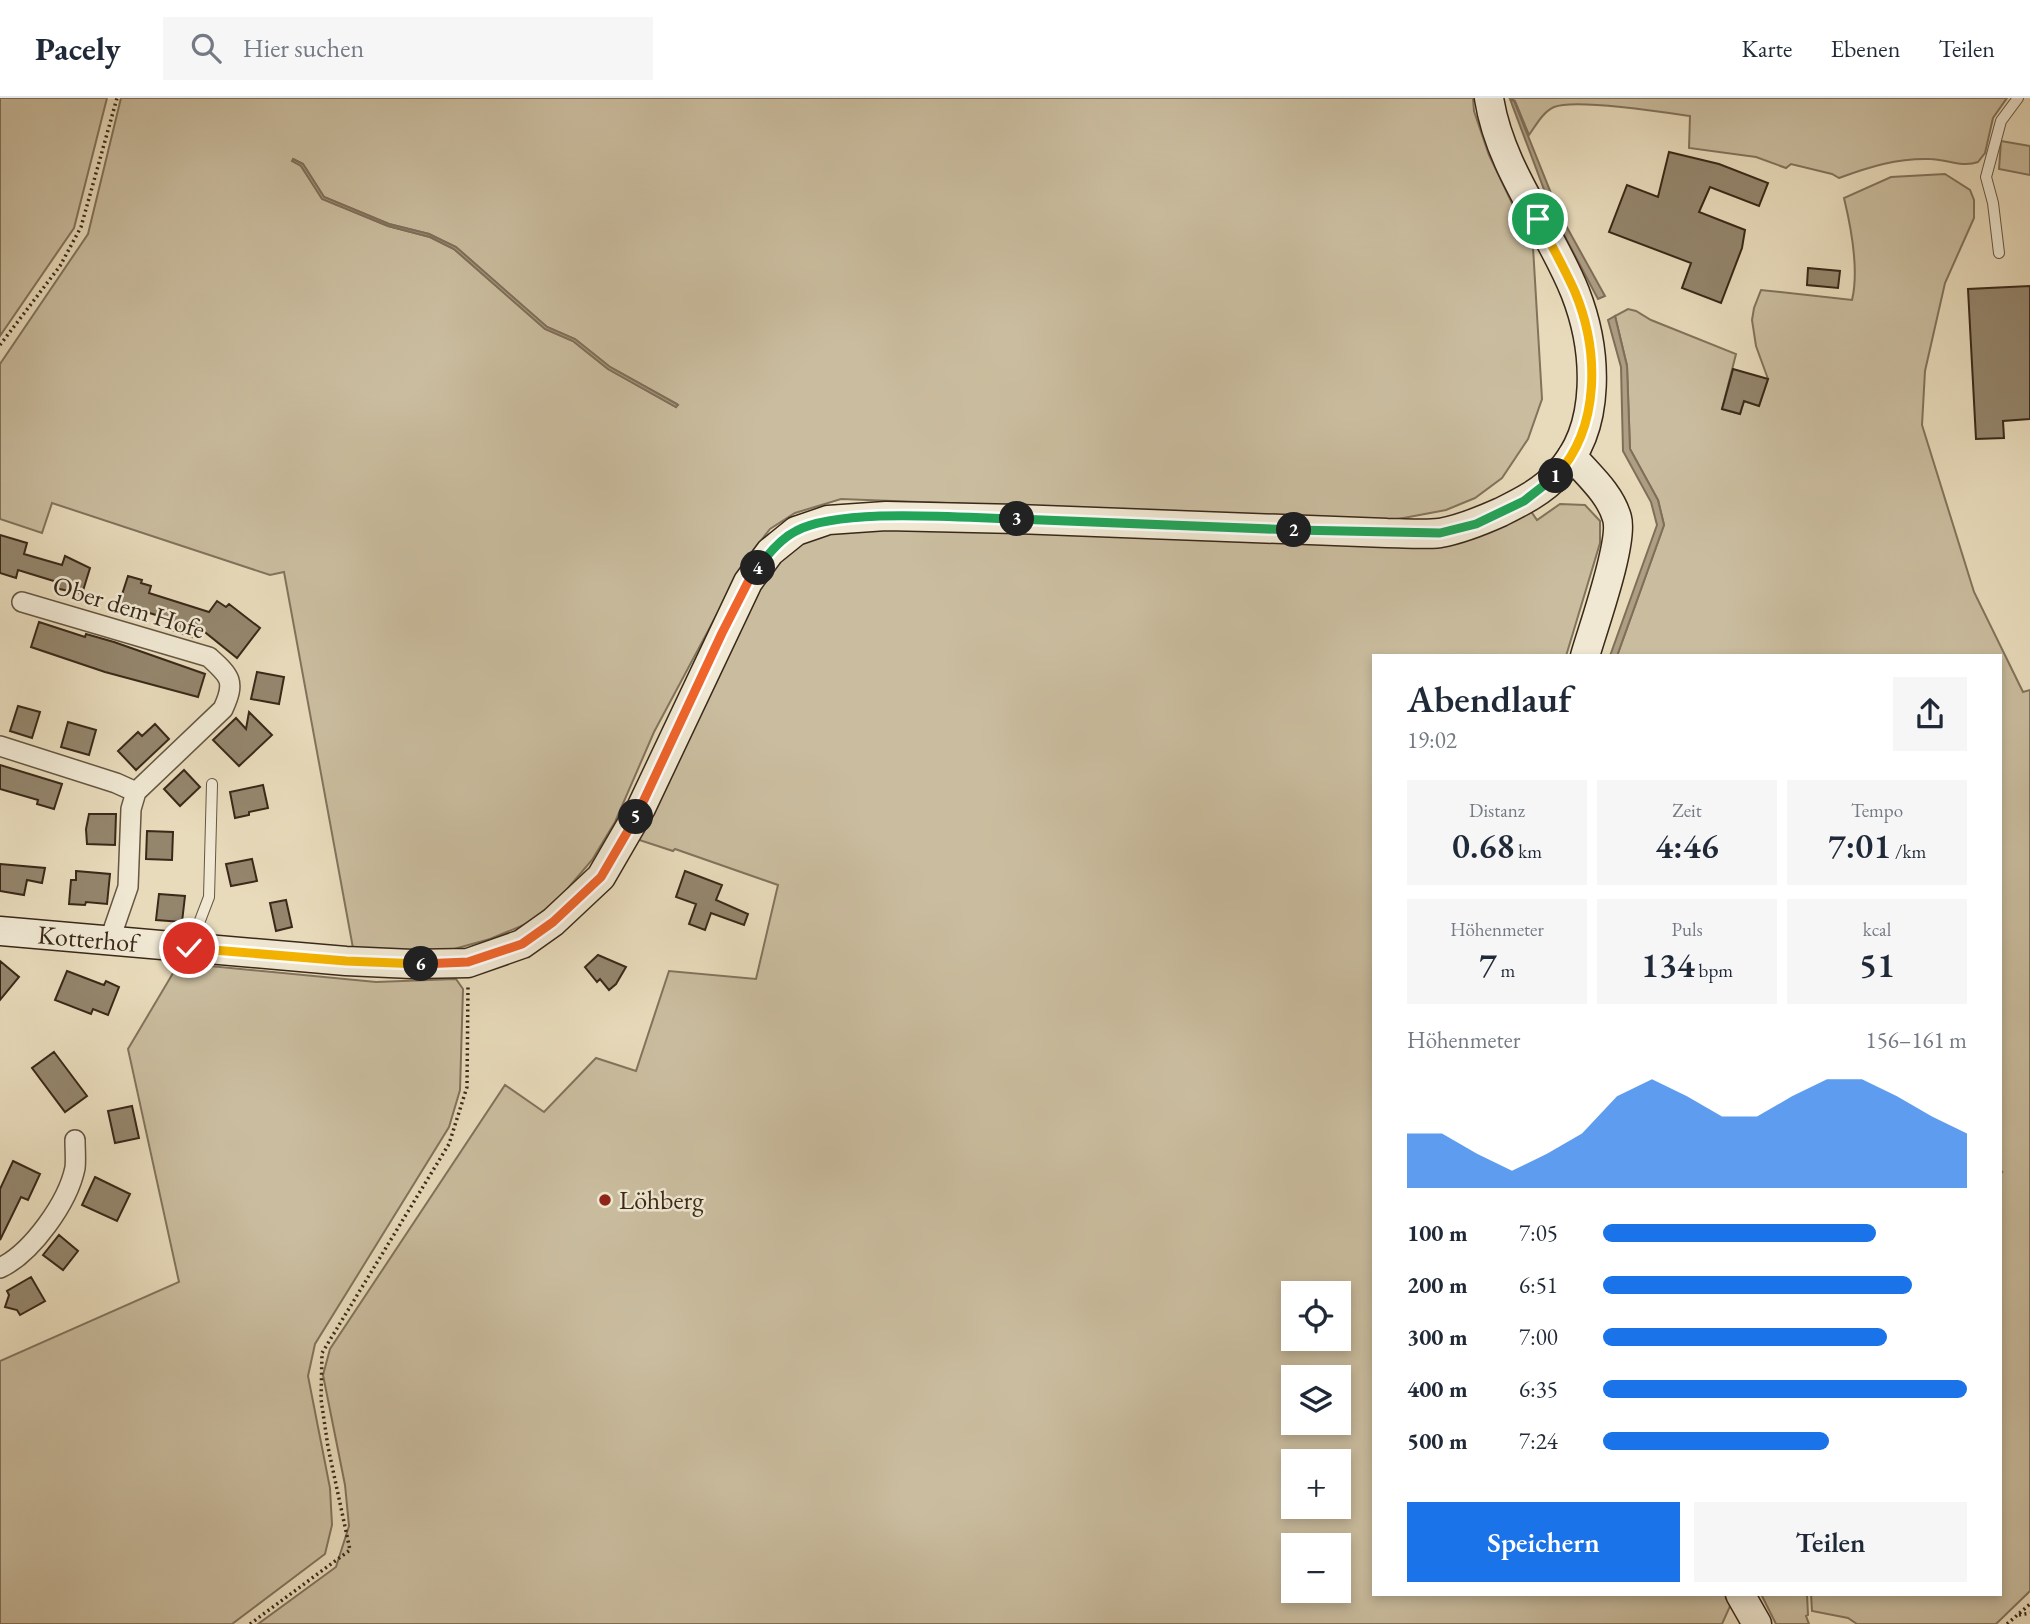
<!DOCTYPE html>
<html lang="de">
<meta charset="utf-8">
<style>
body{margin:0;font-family:"EB Garamond",serif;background:#f6f6f7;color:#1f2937;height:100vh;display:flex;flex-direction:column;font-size:26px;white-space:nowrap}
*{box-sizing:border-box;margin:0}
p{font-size:23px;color:#747a83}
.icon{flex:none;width:38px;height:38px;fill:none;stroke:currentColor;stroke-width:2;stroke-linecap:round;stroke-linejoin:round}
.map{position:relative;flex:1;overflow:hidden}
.drawer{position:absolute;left:1372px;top:556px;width:630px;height:942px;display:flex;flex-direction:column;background:#fff;border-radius:0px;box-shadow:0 4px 10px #0003}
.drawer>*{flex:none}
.buttons{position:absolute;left:1281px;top:1183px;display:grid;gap:14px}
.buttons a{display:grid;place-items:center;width:70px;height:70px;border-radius:0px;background:#fff;box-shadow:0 4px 10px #0003;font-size:35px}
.pin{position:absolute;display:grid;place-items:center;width:60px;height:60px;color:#fff;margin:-30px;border:4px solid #fff;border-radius:50%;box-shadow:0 2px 7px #0007}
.km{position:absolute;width:35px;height:35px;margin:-18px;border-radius:50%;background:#222;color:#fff;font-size:19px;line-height:35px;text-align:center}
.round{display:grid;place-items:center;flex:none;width:74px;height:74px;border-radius:0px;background:#f6f6f7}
.head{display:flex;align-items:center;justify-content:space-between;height:119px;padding:0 35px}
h1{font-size:38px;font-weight:600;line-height:52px}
.figures{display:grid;grid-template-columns:repeat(3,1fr);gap:10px;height:119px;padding:7px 35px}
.figures div{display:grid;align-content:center;border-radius:0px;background:#f6f6f7;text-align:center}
.figures b{font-size:35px;font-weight:600}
.figures small{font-size:19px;font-weight:400}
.figures p{font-size:19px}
.chart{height:196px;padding:14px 35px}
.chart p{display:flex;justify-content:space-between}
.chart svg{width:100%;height:126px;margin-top:7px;fill:#1a73e8;opacity:.7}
.action{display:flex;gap:14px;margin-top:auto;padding:14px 35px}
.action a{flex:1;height:80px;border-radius:0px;background:#1a73e8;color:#fff;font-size:28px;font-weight:600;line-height:80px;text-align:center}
.action a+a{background:#f6f6f7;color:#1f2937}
ul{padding:0 35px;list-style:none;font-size:23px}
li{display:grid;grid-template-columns:112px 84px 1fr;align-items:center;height:52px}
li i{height:18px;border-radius:9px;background:#1a73e8}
header{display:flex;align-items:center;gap:42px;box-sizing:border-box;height:98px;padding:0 35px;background:#fff;border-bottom:2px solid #e0e1e3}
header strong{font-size:33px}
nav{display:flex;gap:38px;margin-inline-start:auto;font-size:24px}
.search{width:490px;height:63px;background:#f6f6f7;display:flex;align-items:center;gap:18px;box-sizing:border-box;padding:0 24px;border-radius:0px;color:#747a83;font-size:26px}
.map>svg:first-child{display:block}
.green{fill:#cabd9f;stroke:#82735c;stroke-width:2;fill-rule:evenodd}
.water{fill:#ad9e84;stroke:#7f6f59;stroke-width:2}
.building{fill:#94866d;stroke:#3a2919;stroke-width:2}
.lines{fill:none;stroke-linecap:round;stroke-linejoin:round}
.lane-casing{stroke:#665642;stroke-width:12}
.street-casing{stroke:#665642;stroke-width:22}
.secondary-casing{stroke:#3a2919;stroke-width:31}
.path{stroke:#3a2919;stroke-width:3.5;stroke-dasharray:2 3.5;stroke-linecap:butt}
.lane{stroke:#f0e8d3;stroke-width:10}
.street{stroke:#f0e8d3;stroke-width:19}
.secondary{stroke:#f0e8d3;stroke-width:28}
.split-1-casing{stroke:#fff;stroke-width:14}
.split-2-casing{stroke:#fff;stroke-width:14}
.split-3-casing{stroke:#fff;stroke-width:14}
.split-4-casing{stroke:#fff;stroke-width:14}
.split-5-casing{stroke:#fff;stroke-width:14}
.split-6-casing{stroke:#fff;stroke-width:14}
.split-7-casing{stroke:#fff;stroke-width:14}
.split-1{stroke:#f5b400;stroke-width:9}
.split-2{stroke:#22a559;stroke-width:9}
.split-3{stroke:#22a559;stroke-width:9}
.split-4{stroke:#22a559;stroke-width:9}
.split-5{stroke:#f0652b;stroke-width:9}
.split-6{stroke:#f0652b;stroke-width:9}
.split-7{stroke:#f5b400;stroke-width:9}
.poi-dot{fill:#8f2418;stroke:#f0e8d3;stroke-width:2.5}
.labels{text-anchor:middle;stroke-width:5;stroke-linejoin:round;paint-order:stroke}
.street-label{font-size:26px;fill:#3a2919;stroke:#f0e8d3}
.poi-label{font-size:26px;fill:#3a2919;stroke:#f0e8d3;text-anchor:start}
</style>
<header>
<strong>Pacely</strong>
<div class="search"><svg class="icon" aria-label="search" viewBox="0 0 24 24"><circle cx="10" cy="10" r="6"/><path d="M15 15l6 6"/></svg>Hier suchen</div>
<nav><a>Karte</a><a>Ebenen</a><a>Teilen</a></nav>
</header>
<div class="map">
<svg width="2030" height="1526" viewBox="0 0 2030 1526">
<rect width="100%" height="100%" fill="#e8dbbb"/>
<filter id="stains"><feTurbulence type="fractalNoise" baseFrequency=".00286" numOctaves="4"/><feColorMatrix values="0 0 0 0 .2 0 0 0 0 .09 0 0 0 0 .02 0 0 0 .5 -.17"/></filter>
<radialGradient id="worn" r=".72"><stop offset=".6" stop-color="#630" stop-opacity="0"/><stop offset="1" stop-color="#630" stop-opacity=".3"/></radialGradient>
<path class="green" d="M0,0H107L74,130L0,238Z
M121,0H1473L1474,13L1489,57L1533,149L1542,301L1528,341L1502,380L1475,400L1446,412L1393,422L841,401L795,415L770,431L747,460L654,634L615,724L592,762L563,796L531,824L490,841L447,853H402L353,850L284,474L270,477L52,405L42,435L0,421V266L88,136ZM293,61L303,66L324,99L389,126L429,136L456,149L547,229L575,241L610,269L677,306L676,309L608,271L573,243L545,231L454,151L430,139L388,128L323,101L301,68Z
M1510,0H2007L1993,20L1985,55L1978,64C1962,70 1946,61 1930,61C1897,60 1869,69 1839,80L1832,76L1791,66L1786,70L1756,59L1689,50L1690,18C1663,14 1575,0 1554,9C1543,14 1536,27 1529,37L1515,3Z
M2001,43L2030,48V77L1999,71Z
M1945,76L1970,92L1974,102V120L1945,185L1925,273L1922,327L1974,494L2023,594L2030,592V1493L1996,1526H1857L1848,1520L1812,1513L1811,1496H2000V1078L2002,1074H2000V558H1617L1664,427L1658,402L1630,351L1627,268L1615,218L1628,211L1636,213L1651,222L1736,256L1722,311L1740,316L1744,303L1759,308L1768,281L1756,248L1752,222L1754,210L1761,192L1852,202C1859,173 1851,129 1844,100L1891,79Z
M1560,406L1585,407L1600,423V445L1566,558H1374V1496H1727L1731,1506L1722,1526H258L336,1469L349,1428L345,1387L323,1277L330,1251L505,987L544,1014L596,960L636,973L669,873L756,881L778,787L675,751L673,753L630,739L774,455L829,425L1389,440L1528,409L1537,422ZM1293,1195H1339V1241H1293ZM1293,1279H1339V1325H1293ZM1293,1363H1339V1409H1293ZM1293,1447H1339V1493H1293Z
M179,865L376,884L456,881L463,891L460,992L449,1029L315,1246L308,1278L330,1390L332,1427L325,1456L232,1526H0V1263L179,1184L128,951Z
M1761,1496H1807L1808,1517L1806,1518L1809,1526H1776Z"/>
<path class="water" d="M1510,1L1514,3L1559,115L1605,198L1598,201L1554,118Z
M293,61L303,66L324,99L389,126L429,136L456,149L547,229L575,241L610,269L678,307L676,309L608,271L573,243L545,231L454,151L430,139L388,128L322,101L301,68L292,63Z
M1615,218L1627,268L1630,351L1658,402L1664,427L1617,558H1610L1657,427L1651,404L1623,353L1621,269L1608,222Z"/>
<path class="building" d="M1669,54L1719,66L1768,85L1759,108L1710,89L1699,114L1745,132L1742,150L1721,205L1682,190L1691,165L1609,134L1627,87L1658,99Z
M1808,170L1840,173L1838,190L1807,187Z
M2030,188V321L2003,323L2004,340L1976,341L1968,191Z
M1733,271L1768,281L1759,308L1744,303L1740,316L1722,311Z
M0,437L27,445L24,456L62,467L65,458L90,470L82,496L55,490L57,484L18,472L16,480L0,475Z
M128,478L142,482L141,485L151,488L149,495L209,514L217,503L226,509L229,506L260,530L237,560L196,527L192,539L166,530L169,521L133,510L132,514L118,509Z
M39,524L85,539L86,536L114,544L205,576L198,599L105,574L31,549Z
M257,574L284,579L279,606L251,601Z
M18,608L40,614L32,640L10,633Z
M249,614L272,637L239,668L213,642L236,620L246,631Z
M68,624L96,632L89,657L61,649Z
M155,626L169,641L136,672L118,653L138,634L142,638Z
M0,667L62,686L54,711L37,706L38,702L0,691Z
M184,672L200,689L180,708L164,691Z
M263,687L268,710L249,714V717L235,720L230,694Z
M89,716H116L115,747L87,746L86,731Z
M147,733L173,734L172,762L146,761Z
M252,761L257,783L231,788L226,766Z
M0,766L45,770L42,785L27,782L24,797L0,793Z
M76,773L110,776L107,806L86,804L85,807L69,806L71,782H76Z
M685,773L722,787L716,802L748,816L744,827L711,815L705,832L689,826L696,806L676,799Z
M159,796L185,798L182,824L156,822Z
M286,802L292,829L276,833L270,805Z
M598,857L626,869L616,886L609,892L600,881L597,884L585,869Z
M0,863L19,879L0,902Z
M67,873L101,886L104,887L106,883L119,889L108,917L93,911L91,916L55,902Z
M54,954L87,998L65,1014L32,970Z
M132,1008L139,1040L115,1045L108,1013Z
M13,1063L40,1076L28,1102L21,1099L0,1142V1091Z
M95,1079L130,1096L117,1123L82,1107Z
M59,1137L78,1153L63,1172L43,1157Z
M31,1179L45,1203L20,1217L17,1212L5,1209L9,1197L7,1193Z"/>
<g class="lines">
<defs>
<path id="lane" d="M1999,155L1993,105L1986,79L2001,23L2018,0
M191,846L209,799L212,686"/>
<path id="street" d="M22,504L209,559C230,578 236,583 223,611L136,694L131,711L128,789L109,844
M0,648L116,685L136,694
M0,1170C32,1155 68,1104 75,1070C76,1062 75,1051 75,1042"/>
<g id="secondary">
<path d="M1572,358C1588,377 1610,395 1617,420C1624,444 1593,530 1585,558"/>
<path id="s1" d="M0,833L346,863L412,866L468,865L522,846L553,824L601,779L641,710L748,484L770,454L796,433L828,422L886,418L1017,421L1387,435C1404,435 1423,437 1440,435C1462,431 1481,423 1501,414C1521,404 1543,393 1558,376C1603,330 1597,250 1575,194C1549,129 1500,71 1489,0"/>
<path d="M1740,1496L1757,1526"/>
</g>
</defs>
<use href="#lane" class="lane-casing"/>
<use href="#street" class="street-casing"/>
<use href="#secondary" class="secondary-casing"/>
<path class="path" d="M0,247L60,168L81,129L117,0
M2019,1517L2030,1515
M250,1526L350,1452L328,1349L321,1301L322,1255L449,1046L467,989L468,888
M2007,1526L2030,1506"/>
<use href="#lane" class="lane"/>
<use href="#street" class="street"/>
<use href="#secondary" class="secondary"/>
</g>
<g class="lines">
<defs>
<path id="split-1" d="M1538,121C1550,145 1564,169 1575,194C1599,252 1601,329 1556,378"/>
<path id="split-2" d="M1294,432L1440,435L1476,426L1524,403L1556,378"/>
<path id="split-3" d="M1017,421L1294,432"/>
<path id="split-4" d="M758,470C768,456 780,441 796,433C841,409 963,420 1017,421"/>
<path id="split-5" d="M636,719L722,535L748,484L758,470"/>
<path id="split-6" d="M421,866L468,864L522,846L553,824L601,779L636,719"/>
<path id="split-7" d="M189,850L346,863L421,866"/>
</defs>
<use href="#split-1" class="split-1-casing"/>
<use href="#split-2" class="split-2-casing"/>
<use href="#split-3" class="split-3-casing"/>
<use href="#split-4" class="split-4-casing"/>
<use href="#split-5" class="split-5-casing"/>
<use href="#split-6" class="split-6-casing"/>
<use href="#split-7" class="split-7-casing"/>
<use href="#split-1" class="split-1"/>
<use href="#split-2" class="split-2"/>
<use href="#split-3" class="split-3"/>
<use href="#split-4" class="split-4"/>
<use href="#split-5" class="split-5"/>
<use href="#split-6" class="split-6"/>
<use href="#split-7" class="split-7"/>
</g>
<circle class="poi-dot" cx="605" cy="1102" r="7"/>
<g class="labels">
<g class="street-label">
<text transform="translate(129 509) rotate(17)" y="9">Ober dem Hofe</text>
<text dy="9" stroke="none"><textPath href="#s1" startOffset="88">Kotterhof</textPath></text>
</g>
<g class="poi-label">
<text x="619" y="1111">Löhberg</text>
</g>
</g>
<rect width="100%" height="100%" filter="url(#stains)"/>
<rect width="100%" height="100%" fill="url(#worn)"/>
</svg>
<div class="buttons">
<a><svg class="icon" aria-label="locate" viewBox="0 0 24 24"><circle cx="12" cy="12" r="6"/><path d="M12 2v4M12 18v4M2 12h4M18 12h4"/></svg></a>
<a><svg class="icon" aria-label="layers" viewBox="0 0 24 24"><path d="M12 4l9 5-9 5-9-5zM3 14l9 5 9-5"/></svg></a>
<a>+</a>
<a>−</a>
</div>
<div class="pin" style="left:1538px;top:121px;background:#1e9e55"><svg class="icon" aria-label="arrive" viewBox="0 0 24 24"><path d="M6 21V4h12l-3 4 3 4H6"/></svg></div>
<div class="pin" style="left:189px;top:850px;background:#d93025"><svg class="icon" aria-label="check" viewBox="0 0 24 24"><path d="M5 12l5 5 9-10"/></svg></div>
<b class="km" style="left:1556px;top:378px">1</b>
<b class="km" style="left:1294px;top:432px">2</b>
<b class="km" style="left:1017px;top:421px">3</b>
<b class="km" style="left:758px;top:470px">4</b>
<b class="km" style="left:636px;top:719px">5</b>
<b class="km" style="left:421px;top:866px">6</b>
<section class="drawer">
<div class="head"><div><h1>Abendlauf</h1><p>19:02</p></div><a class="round"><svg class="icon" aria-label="share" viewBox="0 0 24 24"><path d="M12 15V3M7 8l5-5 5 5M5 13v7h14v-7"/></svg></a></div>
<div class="figures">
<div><p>Distanz</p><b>0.68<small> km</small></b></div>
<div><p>Zeit</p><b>4:46</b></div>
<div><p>Tempo</p><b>7:01<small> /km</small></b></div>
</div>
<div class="figures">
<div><p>Höhenmeter</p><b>7<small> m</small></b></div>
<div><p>Puls</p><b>134<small> bpm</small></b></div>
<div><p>kcal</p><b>51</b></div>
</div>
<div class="chart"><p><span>Höhenmeter</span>156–161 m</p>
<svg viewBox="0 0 160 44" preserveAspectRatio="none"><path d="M0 44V25L10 25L20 32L30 38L40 32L50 25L60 12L70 6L80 12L90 19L100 19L110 12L120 6L130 6L140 12L150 19L160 25V44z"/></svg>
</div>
<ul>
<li><b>100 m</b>7:05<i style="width:75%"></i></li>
<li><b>200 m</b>6:51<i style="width:85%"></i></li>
<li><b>300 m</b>7:00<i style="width:78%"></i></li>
<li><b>400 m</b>6:35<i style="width:100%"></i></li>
<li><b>500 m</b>7:24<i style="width:62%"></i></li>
</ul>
<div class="action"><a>Speichern</a><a>Teilen</a></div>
</section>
</div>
